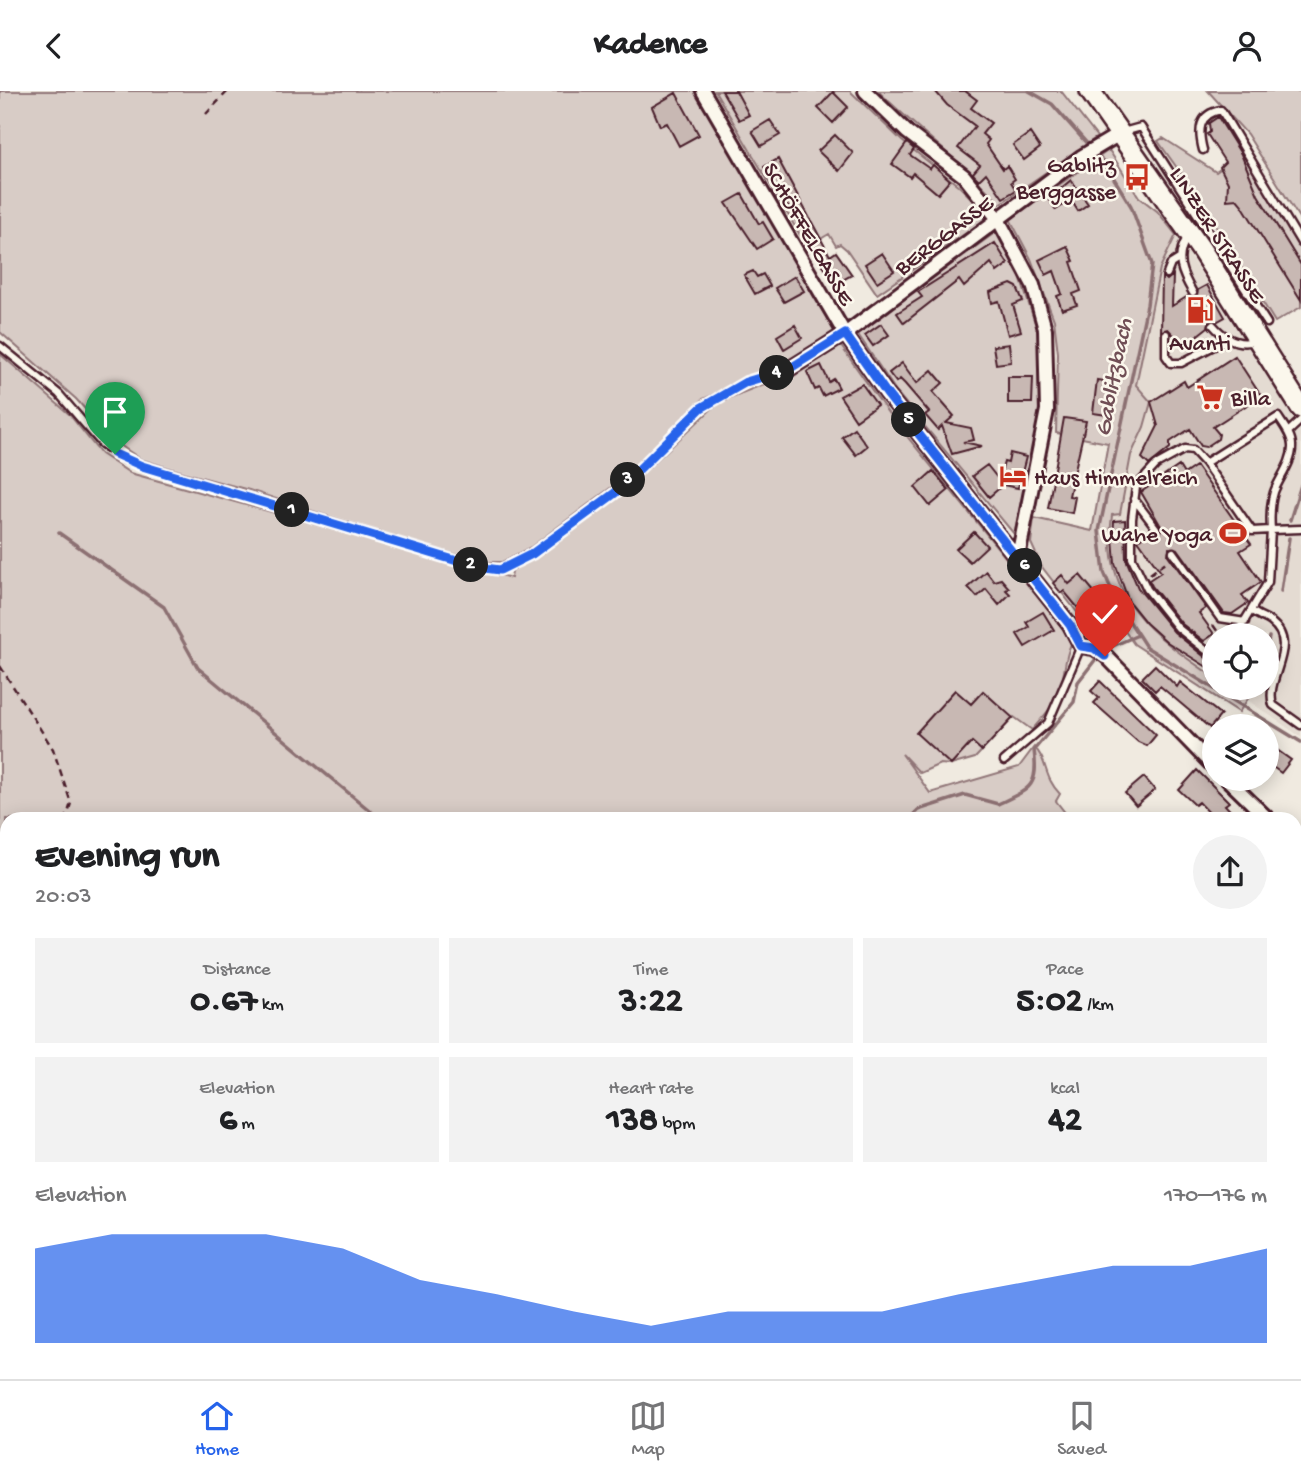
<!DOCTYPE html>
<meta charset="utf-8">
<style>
body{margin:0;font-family:"Gochi Hand",sans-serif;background:#f2f2f2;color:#202124;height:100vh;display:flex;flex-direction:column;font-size:26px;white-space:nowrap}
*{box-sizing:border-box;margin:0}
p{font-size:23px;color:#757577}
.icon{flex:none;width:38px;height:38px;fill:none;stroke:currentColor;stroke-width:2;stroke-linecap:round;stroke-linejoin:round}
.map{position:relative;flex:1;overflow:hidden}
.sheet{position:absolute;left:0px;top:721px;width:1302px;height:567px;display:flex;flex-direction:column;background:#fff;border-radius:21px 21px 0 0;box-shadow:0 4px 18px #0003}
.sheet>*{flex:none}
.fabs{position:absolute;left:1202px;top:532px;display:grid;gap:14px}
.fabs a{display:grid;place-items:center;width:77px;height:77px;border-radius:50%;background:#fff;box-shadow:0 4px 18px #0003;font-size:35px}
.pin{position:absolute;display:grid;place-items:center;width:60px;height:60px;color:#fff;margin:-72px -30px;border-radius:50% 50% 50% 0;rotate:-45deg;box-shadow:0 0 7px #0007}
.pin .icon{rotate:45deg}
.km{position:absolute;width:35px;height:35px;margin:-18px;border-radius:50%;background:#222;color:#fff;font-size:19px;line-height:35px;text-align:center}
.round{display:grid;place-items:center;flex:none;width:74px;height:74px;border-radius:37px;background:#f2f2f2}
.summary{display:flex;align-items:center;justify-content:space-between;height:119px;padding:0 35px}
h1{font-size:38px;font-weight:700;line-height:52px}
.figures{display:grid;grid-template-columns:repeat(3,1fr);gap:10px;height:119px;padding:7px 35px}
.figures div{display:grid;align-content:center;border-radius:0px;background:#f2f2f2;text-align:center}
.figures b{font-size:35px;font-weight:700}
.figures small{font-size:19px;font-weight:400}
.figures p{font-size:19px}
.chart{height:196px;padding:14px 35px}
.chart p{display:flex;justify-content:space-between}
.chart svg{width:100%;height:126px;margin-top:7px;fill:#2563eb;opacity:.7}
header{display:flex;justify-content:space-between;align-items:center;height:91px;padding:0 35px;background:#fff;font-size:32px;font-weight:700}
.tabs{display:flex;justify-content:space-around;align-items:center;height:98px;border-top:2px solid #e0e0e0;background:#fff;font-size:19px;color:#757577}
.tabs a{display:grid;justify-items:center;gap:4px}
.tabs .active{color:#2563eb}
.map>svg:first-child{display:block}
.built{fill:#e4dbd2}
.green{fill:#d8ccc6;stroke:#917678;stroke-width:2}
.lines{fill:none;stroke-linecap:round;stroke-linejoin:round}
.stream{stroke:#8c6f72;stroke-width:3.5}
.building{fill:#c8b8b3;stroke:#4a1f2b;stroke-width:2}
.lane-casing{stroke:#4a1f2b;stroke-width:11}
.street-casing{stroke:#4a1f2b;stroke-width:18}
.primary-casing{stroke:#4a1f2b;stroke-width:24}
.path{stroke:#4a1f2b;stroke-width:2.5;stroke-dasharray:7 5;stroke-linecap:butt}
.lane{stroke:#fbf7ec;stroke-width:6}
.street{stroke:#fbf7ec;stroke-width:12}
.primary{stroke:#fbf7ec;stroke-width:19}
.route-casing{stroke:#fff;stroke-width:14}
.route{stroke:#2563eb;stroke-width:9}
.labels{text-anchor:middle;stroke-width:5;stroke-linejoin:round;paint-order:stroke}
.poi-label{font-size:23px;fill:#4a1f2b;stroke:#fbf7ec;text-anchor:end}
.street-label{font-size:23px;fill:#4a1f2b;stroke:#fbf7ec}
.water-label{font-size:24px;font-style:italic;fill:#704e55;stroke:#fbf7ec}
</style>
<header><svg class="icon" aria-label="back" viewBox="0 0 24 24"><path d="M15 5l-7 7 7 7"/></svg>Kadence<svg class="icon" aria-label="person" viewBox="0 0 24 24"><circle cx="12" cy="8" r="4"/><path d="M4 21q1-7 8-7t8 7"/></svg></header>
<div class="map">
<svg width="1301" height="1288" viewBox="0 0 1301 1288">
<rect width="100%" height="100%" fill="#f0eae0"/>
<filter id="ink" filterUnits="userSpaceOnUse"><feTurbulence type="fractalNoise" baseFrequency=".0143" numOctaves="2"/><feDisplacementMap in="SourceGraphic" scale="14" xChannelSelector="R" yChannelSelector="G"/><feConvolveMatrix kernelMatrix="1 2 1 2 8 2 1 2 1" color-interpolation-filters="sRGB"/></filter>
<g filter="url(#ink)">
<path class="built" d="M1176,144L1301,339V646L1230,597H1267V544H1214V586L1148,537L1128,514L1111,468L1109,444L1112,423H1120L1131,364L1144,336L1136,294L1160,177Z"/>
<path class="green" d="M0,0H695L834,240L785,272L703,308L660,353L617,392L531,456L502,471H487L413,453L249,399L145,371L114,350L76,308L0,241Z
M715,0H850L902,50L959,95L983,119L985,129L877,203L847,159L840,153L836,155L829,143L807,156Z
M878,0H1061L1097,46L1000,113C963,72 918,39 878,0Z
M1208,0H1301V130L1247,43Z
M1163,47L1216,81L1243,61L1301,156V216L1275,231L1199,108L1158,50Z
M1109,59L1139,106L1157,120L1176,144L1160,177L1136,294L1151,311L1144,336L1131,364L1120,423L1112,424C1101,508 1152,544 1214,586V597H1255L1239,621L1134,553L1122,536L1100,551L1042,476L1031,452L1034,427L1092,440L1108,352L1056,342L1058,262L1054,229L1031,168L1010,128Z
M996,141L1018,180L1038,241L1039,330L1014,443L898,303L857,242Z
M841,255L888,322L1062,536L1071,553C1064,568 1065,585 1059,602C1054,615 1041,628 1032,639L1014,626L975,667L951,674L940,673L920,682L902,663L930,702L1019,676L1034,656C1048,669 1043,686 1060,703L1056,710L1070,728H7V1281H1295V926L1301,930V1288H0V263L69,323L101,363L130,382L511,487L512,480L618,405L719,311L792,282L794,285Z"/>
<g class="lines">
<path class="stream" d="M1029,0L1052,13L1105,73L1131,115L1152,173L1147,214L1099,440L1104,481L1115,508L1146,556L1301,651
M1290,429L1301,394
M59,442L164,516L198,577L380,728
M1281,500L1289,447
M1267,555L1269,546
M1104,559L1138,544
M1234,608L1243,597
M806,728L846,724L850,728
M909,728L918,719L965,704L998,713C1030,698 1039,696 1034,659L1074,611L1078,591L1099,564"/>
</g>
<path class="building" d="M722,0H736L749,24L739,29Z
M935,0H965L977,9L971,17L991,32L982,43L989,49L986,53L1003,78L1007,75L1015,88L1011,91L1016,99L1003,107L986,82L979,89L974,84L973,82L980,74L958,57L975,35L947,14Z
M833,1L848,16L833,32L818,17Z
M676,2L699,44L679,55L667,32L660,35L652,16Z
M1218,26L1241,63L1258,104L1301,174V209L1242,114L1237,108L1227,109L1228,92L1220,76L1225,71L1207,43L1210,41L1209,32Z
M770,29L780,44L761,55L752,40Z
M1030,42L1040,57L1024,69L1013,54Z
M835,44L853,62L839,80L818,60Z
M907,52L914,58L910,64L930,78L933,74L950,89L938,103L913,82L910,86L892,73Z
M778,68L830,165L836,161L852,184L839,191L831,178L827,181L785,111L783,112L764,76Z
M1071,89L1088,113L1078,120L1071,109L1056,119L1048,108Z
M742,103L759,133L763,131L773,148L757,158L726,112Z
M995,152L1008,173L997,181L991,172L964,196L959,189L904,232L897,222L922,206L918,201Z
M1067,155L1074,170L1071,171L1081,200L1073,203L1077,214L1062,219L1057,205L1062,203L1054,180L1046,184L1039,169Z
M882,162L894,180L877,191L865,173Z
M753,180L757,186L763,183L770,195L755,203L744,184Z
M1173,184L1172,215L1188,205L1196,207L1198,199L1207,194L1225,226L1218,230L1210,229L1208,236L1184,255L1168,238L1161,241L1162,185L1167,189Z
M795,185L804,200L784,211L775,197Z
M1011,193L1017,196L1023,210L1013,214L1021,240L1008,244L999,210L992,212L990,201Z
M881,233L889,244L873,255L865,244Z
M795,234L802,247L784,258L777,245Z
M1009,253L1011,271L996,273L993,255Z
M1235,265L1261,305L1213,336L1219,343L1218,348L1206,356L1201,355L1190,338L1170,351V357L1149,374L1142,367L1158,335L1151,311L1184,290L1187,296Z
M902,272L917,292L932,279L943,292L933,301L954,325L946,332L971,337L974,349L963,351L982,355L952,363L942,335L938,339L925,324L929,321L905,293L900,288L896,291L889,282Z
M821,274L829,291L834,288L839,297L823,305L819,297L815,299L807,281Z
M1008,286H1033L1032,312H1008Z
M1097,289L1111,291L1107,324L1093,322Z
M862,293L877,314L856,329L840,305Z
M1064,327L1086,330L1069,405L1075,406L1072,422L1048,417Z
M854,337L867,355L856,364L842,346Z
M1010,362L1026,366L1018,397L1003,394L989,406L972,385L987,374L999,389L1004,371L1008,372Z
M1179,375L1184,383L1196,375L1251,453L1240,460L1261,491L1242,504L1248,512L1232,523L1224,522L1178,458L1169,457L1168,464L1206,517L1199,522L1214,543L1204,550L1182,533L1152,495L1149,489L1161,481L1138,449L1151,440L1159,442L1162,437L1141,401Z
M933,380L949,399L930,415L915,396Z
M1125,429L1126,468L1138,497L1174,541L1211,571L1207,576L1167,551L1146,532L1129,511L1115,472L1113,447L1114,430Z
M974,441L987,455L970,471L956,458Z
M986,480L994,490L1001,488L1009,497L1006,499L1010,503L999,514L986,498L977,506L968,496Z
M1062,484L1069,493L1080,484L1096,503L1078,517L1064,500L1061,502L1053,492Z
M1043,521L1054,539L1025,556L1017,543L1029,536L1026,531Z
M1155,574L1177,596L1180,591L1221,624L1210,637L1160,595L1155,600L1142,587Z
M1100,590L1156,644L1147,655L1138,651L1094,612L1099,607L1091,600Z
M955,599L971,613L983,600L1013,627L982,660L972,651L951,674L916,642Z
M1267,659L1274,664L1277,659L1291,669L1281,682L1267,672Z
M1197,679L1229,711L1225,714L1238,728H1215L1199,711L1195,714L1179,699Z
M1144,686L1155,699L1136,715L1125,702Z"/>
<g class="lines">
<defs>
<path id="lane" d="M1123,41L1141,36L1267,232
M1203,59C1198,40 1198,23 1221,19L1301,152
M1187,147C1174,167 1182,183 1193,202
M1167,183L1171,173L1179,168
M1213,234C1225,248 1239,256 1257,249
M1166,243V265L1171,272H1181L1227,248
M0,255L59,303L102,353L124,368L477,476L500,479L532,463L615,402L701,317L746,291L789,278
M1278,326C1284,335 1292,345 1292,355C1293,371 1279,387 1274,401C1270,414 1270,426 1271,439L1252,440L1205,372Z
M1288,341L1301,329
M1205,372L1193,359L1185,358L1156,374L1136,396L1132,428V467L1147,498L1178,537L1207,560L1214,561
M1134,408L1156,437
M1173,461L1220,527L1245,531
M1252,520C1258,525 1266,527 1271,531C1301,554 1264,587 1273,614L1301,634
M1236,544L1268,491L1271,439L1301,438
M1004,670L1048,632L1081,555"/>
<path id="street" d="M703,0L845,243L887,303L1070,534L1081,555L1094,557L1106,565L1214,676
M865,0L907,41L964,85L998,128L1033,194L1045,238L1047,319L1018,466
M789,278L845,243L1081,66L1121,42
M1227,688L1268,728
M1295,755L1301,761"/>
<path id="primary" d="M1090,0L1202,160L1301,317"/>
</defs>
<use href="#lane" class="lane-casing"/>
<use href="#street" class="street-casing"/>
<use href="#primary" class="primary-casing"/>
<path class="path" d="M206,23L228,0
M1150,483L1167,470
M1213,534L1220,544
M0,575L53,658L71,712L66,728
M0,898L7,888
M1295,959L1301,964
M0,1095H7
M1152,1288L1157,1281"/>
<use href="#lane" class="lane"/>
<use href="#street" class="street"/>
<use href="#primary" class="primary"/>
</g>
</g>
<g class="lines" filter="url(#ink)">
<defs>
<path id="route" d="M115,363L142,375L477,476L500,479L532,463L615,402L701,317L746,291L789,278L845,243L887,303L1070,534L1081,555L1094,557L1105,565"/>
</defs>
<use href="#route" class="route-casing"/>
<use href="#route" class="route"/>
</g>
<defs>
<symbol id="bus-bare" viewBox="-9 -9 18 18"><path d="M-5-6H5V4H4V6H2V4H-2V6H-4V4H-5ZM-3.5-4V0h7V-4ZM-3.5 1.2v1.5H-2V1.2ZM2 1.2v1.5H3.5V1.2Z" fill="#c8321e" stroke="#fbf7ec" stroke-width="2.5" paint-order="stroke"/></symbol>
<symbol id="fuel-bare" viewBox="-9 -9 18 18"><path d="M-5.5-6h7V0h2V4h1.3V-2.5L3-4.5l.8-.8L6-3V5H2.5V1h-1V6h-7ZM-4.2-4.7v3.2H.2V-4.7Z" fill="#c8321e" stroke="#fbf7ec" stroke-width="2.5" paint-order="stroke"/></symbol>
<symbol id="supermarket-bare" viewBox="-9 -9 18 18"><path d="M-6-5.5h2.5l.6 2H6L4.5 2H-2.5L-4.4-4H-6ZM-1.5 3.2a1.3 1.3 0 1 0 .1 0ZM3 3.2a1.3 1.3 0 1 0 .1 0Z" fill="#c8321e" stroke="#fbf7ec" stroke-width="2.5" paint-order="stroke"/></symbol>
<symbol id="hotel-bare" viewBox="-9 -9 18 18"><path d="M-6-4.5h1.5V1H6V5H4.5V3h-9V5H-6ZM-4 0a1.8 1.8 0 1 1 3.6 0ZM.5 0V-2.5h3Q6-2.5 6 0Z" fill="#c8321e" stroke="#fbf7ec" stroke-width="2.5" paint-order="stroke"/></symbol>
<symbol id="stadium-bare" viewBox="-9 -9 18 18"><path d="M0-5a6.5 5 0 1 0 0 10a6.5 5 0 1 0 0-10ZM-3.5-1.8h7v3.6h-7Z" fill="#c8321e" stroke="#fbf7ec" stroke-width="2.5" paint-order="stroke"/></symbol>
</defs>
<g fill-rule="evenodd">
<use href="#bus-bare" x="1118" y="67" width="38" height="38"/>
<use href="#fuel-bare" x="1181" y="200" width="38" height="38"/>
<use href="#supermarket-bare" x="1191" y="287" width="38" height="38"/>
<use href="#hotel-bare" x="994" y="366" width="38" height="38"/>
<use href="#stadium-bare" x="1214" y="423" width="38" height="38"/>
</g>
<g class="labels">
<g class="poi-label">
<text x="1116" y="81">Gablitz<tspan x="1116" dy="26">Berggasse</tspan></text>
<text x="1200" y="259" text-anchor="middle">Avanti</text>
<text x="1231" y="314" text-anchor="start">Billa</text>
<text x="1034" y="393" text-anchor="start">Haus Himmelreich</text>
<text x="1212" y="450">Wahe Yoga</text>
</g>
<g class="street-label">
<text transform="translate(810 142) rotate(60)" y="8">SCHÖFFELGASSE</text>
<text transform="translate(943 143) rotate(-37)" y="8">BERGGASSE</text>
<text transform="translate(1219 143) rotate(57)" y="8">LINZER STRASSE</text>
</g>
<g class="water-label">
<text transform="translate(1112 286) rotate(-79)" y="8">Gablitzbach</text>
</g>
</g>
</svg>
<div class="fabs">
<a><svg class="icon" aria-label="locate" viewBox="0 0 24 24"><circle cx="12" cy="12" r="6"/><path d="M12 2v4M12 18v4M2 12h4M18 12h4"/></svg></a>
<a><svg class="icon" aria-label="layers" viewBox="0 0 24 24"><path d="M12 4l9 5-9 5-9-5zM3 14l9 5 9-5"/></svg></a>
</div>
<div class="pin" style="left:115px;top:363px;background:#1e9e55"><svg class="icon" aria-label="arrive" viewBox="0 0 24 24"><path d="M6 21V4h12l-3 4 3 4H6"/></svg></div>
<div class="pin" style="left:1105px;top:565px;background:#d93025"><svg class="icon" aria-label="check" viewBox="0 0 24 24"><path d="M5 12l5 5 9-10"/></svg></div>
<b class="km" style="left:292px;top:419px">1</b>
<b class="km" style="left:471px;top:474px">2</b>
<b class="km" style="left:628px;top:389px">3</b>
<b class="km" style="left:777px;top:282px">4</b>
<b class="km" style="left:909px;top:329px">5</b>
<b class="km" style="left:1025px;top:475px">6</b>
<section class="sheet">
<div class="summary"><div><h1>Evening run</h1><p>20:03</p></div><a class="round"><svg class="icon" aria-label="share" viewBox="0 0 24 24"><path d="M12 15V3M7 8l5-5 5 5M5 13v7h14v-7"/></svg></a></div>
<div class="figures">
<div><p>Distance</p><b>0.67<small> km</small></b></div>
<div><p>Time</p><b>3:22</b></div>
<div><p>Pace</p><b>5:02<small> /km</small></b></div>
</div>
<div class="figures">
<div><p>Elevation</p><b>6<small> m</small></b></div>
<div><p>Heart rate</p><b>138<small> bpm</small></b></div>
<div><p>kcal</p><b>42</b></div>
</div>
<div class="chart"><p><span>Elevation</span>170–176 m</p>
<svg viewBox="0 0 160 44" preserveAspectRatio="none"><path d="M0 44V11L10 6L20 6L30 6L40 11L50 22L60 27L70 33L80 38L90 33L100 33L110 33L120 27L130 22L140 17L150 17L160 11V44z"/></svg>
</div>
</section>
</div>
<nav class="tabs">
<a class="active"><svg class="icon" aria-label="home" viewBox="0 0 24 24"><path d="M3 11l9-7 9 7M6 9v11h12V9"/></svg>Home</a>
<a><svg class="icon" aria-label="map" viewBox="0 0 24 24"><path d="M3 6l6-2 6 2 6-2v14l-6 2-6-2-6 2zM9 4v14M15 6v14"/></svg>Map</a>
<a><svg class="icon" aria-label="saved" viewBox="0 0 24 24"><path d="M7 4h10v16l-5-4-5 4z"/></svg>Saved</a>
</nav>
